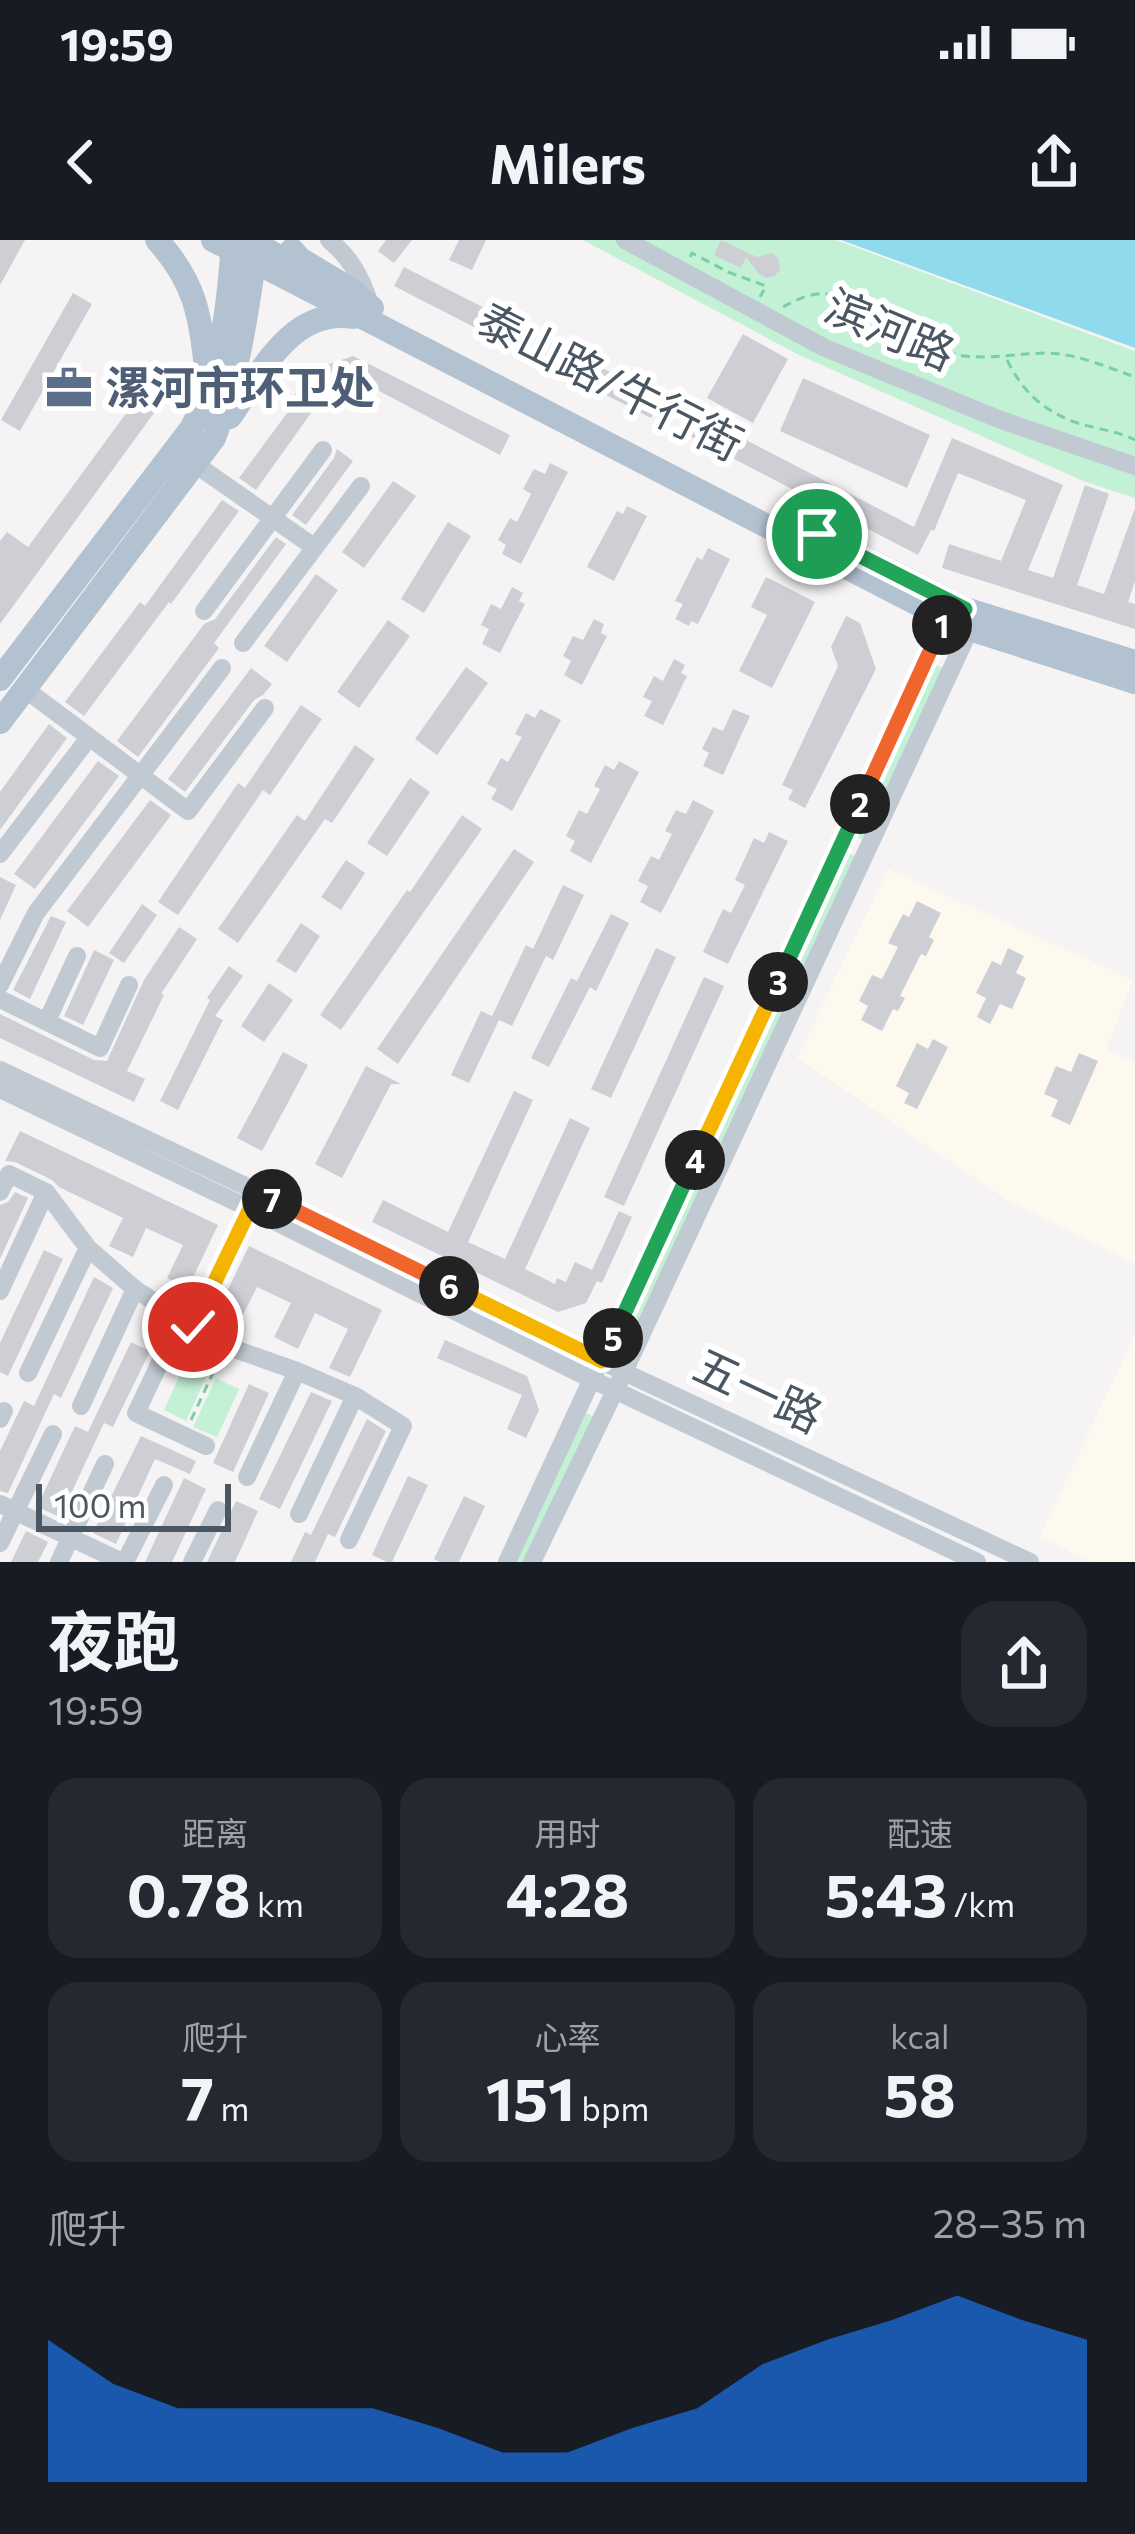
<!DOCTYPE html>
<html lang="zh">
<meta charset="utf-8">
<style>
body{margin:0;font-family:Commissioner,"Noto Sans SC",sans-serif;background:#242831;color:#f1f3f6;height:100vh;display:flex;flex-direction:column;font-size:45px;white-space:nowrap}
*{box-sizing:border-box;margin:0}
p{font-size:39px;color:#9ea1a6}
.icon{flex:none;width:66px;height:66px;fill:none;stroke:currentColor;stroke-width:2;stroke-linecap:round;stroke-linejoin:round}
.map{position:relative;height:1322px;overflow:hidden}
.panel{display:flex;flex-direction:column;background:#171b24;flex:1}
.panel>*{flex:none}
.scale{position:absolute;left:36px;bottom:30px;width:195px;box-sizing:border-box;padding-left:12px;border:6px solid #4a5661;border-top:0;font-size:33px;line-height:42px;white-space:nowrap;color:#4a5661;-webkit-text-stroke:9px #fff;paint-order:stroke}
.pin{position:absolute;display:grid;place-items:center;width:102px;height:102px;color:#fff;margin:-51px;border:6px solid #fff;border-radius:50%;box-shadow:0 3px 12px #0007}
.km{position:absolute;width:60px;height:60px;margin:-30px;border-radius:50%;background:#222;color:#fff;font-size:33px;line-height:60px;text-align:center}
.round{display:grid;place-items:center;flex:none;width:126px;height:126px;border-radius:36px;background:#242831}
.overview{display:flex;align-items:center;justify-content:space-between;height:204px;padding:0 48px}
h1{font-size:66px;font-weight:700;line-height:90px}
.figures{display:grid;grid-template-columns:repeat(3,1fr);gap:18px;height:204px;padding:12px 48px}
.figures div{display:grid;align-content:center;border-radius:30px;background:#242831;text-align:center}
.figures b{font-size:60px;font-weight:700}
.figures small{font-size:33px;font-weight:400}
.figures p{font-size:33px}
.chart{height:336px;padding:24px 48px}
.chart p{display:flex;justify-content:space-between}
.chart svg{width:100%;height:216px;margin-top:12px;fill:#1a73e8;opacity:.7}
.status{display:flex;justify-content:space-between;align-items:center;height:84px;padding:0 60px;background:#171b24;direction:ltr}
.status svg{height:33px;fill:currentColor}
header{display:flex;justify-content:space-between;align-items:center;height:156px;padding:0 48px;background:#171b24;font-size:54px;font-weight:700}
.map>svg:first-child{display:block}
.commercial{fill:#fdf9ef}
.green{fill:#c3f1d5}
.water{fill:#90daee}
.building{fill:#cdcfd5}
.lines{fill:none;stroke-linecap:round;stroke-linejoin:round}
.path{stroke:#7ad0a6;stroke-width:3;stroke-dasharray:9 6;stroke-linecap:butt}
.minor{stroke:#c1cad2;stroke-width:18}
.major{stroke:#b3c2d1;stroke-width:24}
.split-1-casing{stroke:#fff;stroke-width:24}
.split-2-casing{stroke:#fff;stroke-width:24}
.split-3-casing{stroke:#fff;stroke-width:24}
.split-4-casing{stroke:#fff;stroke-width:24}
.split-5-casing{stroke:#fff;stroke-width:24}
.split-6-casing{stroke:#fff;stroke-width:24}
.split-7-casing{stroke:#fff;stroke-width:24}
.split-8-casing{stroke:#fff;stroke-width:24}
.split-1{stroke:#22a559;stroke-width:15}
.split-2{stroke:#f0652b;stroke-width:15}
.split-3{stroke:#22a559;stroke-width:15}
.split-4{stroke:#f5b400;stroke-width:15}
.split-5{stroke:#22a559;stroke-width:15}
.split-6{stroke:#f5b400;stroke-width:15}
.split-7{stroke:#f0652b;stroke-width:15}
.split-8{stroke:#f5b400;stroke-width:15}
.labels{text-anchor:middle;stroke-width:12;stroke-linejoin:round;paint-order:stroke}
.street-label{font-size:45px;fill:#4a5661;stroke:#fff}
.service-label{font-size:45px;font-weight:bold;fill:#4e5e75;stroke:#fff;text-anchor:start}
</style>
<div class="status"><b>19:59</b><svg viewBox="0 0 49 12"><path d="M0 12V9h3v3zM5 12V6h3v6zM10 12V3h3v9zM15 12V0h3v12zM26 1h20v11H26zM47 4h2v5h-2z"/></svg></div>
<header><svg class="icon" aria-label="back" viewBox="0 0 24 24"><path d="M15 5l-7 7 7 7"/></svg>Milers<svg class="icon" aria-label="share" viewBox="0 0 24 24"><path d="M12 15V3M7 8l5-5 5 5M5 13v7h14v-7"/></svg></header>
<div class="map">
<svg width="1135" height="1322" viewBox="0 0 1135 1322">
<rect width="100%" height="100%" fill="#f5f3f3"/>
<path class="commercial" d="M888,629L1133,740L1106,810L1135,822V1024L1007,960L797,818Z
M1135,1095V1322H1092L1039,1297Z"/>
<path class="green" d="M583,0H836L1135,111V258L1083,241L799,115Z
M934,424L943,428L863,600L854,595Z
M846,612L855,616L720,904L711,900Z
M701,921L711,926L638,1083L628,1079Z
M192,1108L214,1119L186,1181L164,1170Z
M216,1138L239,1149L217,1197L193,1187Z
M586,1173L594,1177L524,1322H514Z"/>
<path class="water" d="M841,0H1135V108Z"/>
<path class="building" d="M0,0H25L0,45Z
M386,0H412L394,23L378,11Z
M459,0H486L472,30L449,20Z
M721,0L757,17L772,13L778,18L780,30L774,36L767,38L759,34L746,17L741,28L714,15Z
M404,27L661,158L651,178L394,46Z
M73,53L92,64L20,191L1,180Z
M743,94L788,119L753,183L707,158Z
M353,116L510,195L500,215L364,143L326,152L256,250L239,238L290,169L286,166L315,129Z
M163,123L181,136L0,384V301L7,292L28,307Z
M803,138L930,195L907,248L780,191Z
M700,176L914,287L952,198L1063,245L1028,330L1053,338L1085,245L1109,254L1077,345L1104,354L1135,268V341L1128,362L1135,364V389L942,328L949,304L1001,321L1026,260L958,233L934,291L931,290L918,315L690,196Z
M337,209L353,221L306,285L292,275L334,218Z
M550,223L568,232L521,324L502,314L506,305L498,300L510,278L517,282L531,254L523,249L534,229L545,234Z
M393,241L416,256L364,328L342,312Z
M222,260L239,271L171,364L169,362L84,476L65,462L140,362L145,366Z
M627,266L647,276L614,341L587,327L617,271L623,274Z
M448,282L471,296L424,373L401,359Z
M276,297L286,304L214,403L219,408L138,517L117,501L204,384L215,379Z
M708,308L730,319L698,384L691,381L689,386L675,379L683,364L675,361L697,317L702,320Z
M316,334L338,350L287,422L264,406Z
M766,337L815,362L772,448L739,431L767,375L751,367Z
M512,347L523,353L519,361L525,364L500,413L482,404L489,389L481,385L491,364L501,369Z
M846,376L860,383L876,429L805,568L788,559L793,550L782,545L838,426L831,407Z
M594,379L604,384L601,393L607,396L582,445L564,435L571,421L563,416L573,396L583,400Z
M388,380L410,396L359,468L337,452Z
M674,419L685,425L681,433L687,436L663,485L644,476L652,461L643,457L654,436L663,441Z
M466,427L488,443L437,515L415,499Z
M251,428L272,444L263,455L254,460L185,552L168,539Z
M301,465L322,479L270,555L263,550L178,675L158,662L238,543L245,548Z
M540,469L561,480L512,571L491,559L497,549L487,544L501,518L508,522L522,497L515,494L526,473L535,478Z
M733,469L750,476L723,535L703,526L709,513L702,509L713,487L723,491Z
M49,484L67,498L0,590V552Z
M355,505L375,519L332,583L325,579L238,703L218,689L297,575L305,581Z
M98,521L119,536L35,649L14,634Z
M619,521L639,532L591,623L570,611L575,601L566,596L579,570L587,574L600,549L594,546L605,525L614,530Z
M410,538L430,552L387,616L367,603Z
M150,560L171,575L88,687L67,671Z
M693,560L714,571L661,673L640,662L648,646L638,641L651,616L659,620L672,594L665,591L676,570L686,574Z
M462,575L482,589L341,790L320,775L407,650L410,652Z
M769,592L788,601L728,724L703,712L723,669L731,673L745,645L735,640L754,598L764,603Z
M514,609L534,622L398,824L377,809Z
M346,620L365,633L341,670L321,657Z
M0,637L16,645L0,680Z
M563,645L584,655L553,720L546,716L512,786L499,780L469,843L451,835L481,771L492,776L526,705L533,709Z
M917,661L941,673L929,697L934,700L926,716L921,714L900,756L905,758L898,771L893,769L882,791L861,780L868,766L859,761L872,735L882,739L898,707L888,703L903,674L909,677Z
M142,664L157,675L124,723L109,713Z
M611,674L629,683L596,751L590,747L549,827L531,818L571,738L577,741Z
M51,676L66,682L30,759L13,750Z
M301,683L320,696L296,733L276,721Z
M179,687L197,699L161,754L164,755L127,831L145,839L134,862L0,798V774L94,820L107,821L144,740Z
M656,708L676,717L611,858L591,849Z
M1008,708L1024,716L1016,733L1026,738L1012,769L1000,764L990,784L977,777L986,758L976,753L992,721L1001,725Z
M94,710L114,720L83,785L64,776Z
M229,726L243,736L215,776L223,780L178,870L160,861L210,760L207,758Z
M704,737L724,746L624,966L604,957Z
M269,743L293,760L264,802L241,786Z
M933,799L948,807L917,869L904,863L909,853L896,846L917,803L928,809Z
M283,812L308,825L262,911L237,898Z
M1079,813L1098,821L1070,885L1051,876L1058,860L1044,854L1056,826L1071,832Z
M366,826L401,844H391L342,938L315,924Z
M514,851L533,860L468,1002L505,1019L570,878L590,888L525,1029L555,1044L557,1038L566,1042L575,1022L592,1030L619,971L632,977L602,1043L597,1041L586,1063L558,1072L372,982L383,960L448,992Z
M20,891L218,985L188,1048L167,1038L183,1005L146,988L133,1017L109,1006L123,978L59,947L52,940L15,922L5,921Z
M15,952L28,958L0,1019V965L8,962Z
M249,1006L382,1070L350,1137L329,1128L348,1089L315,1073L298,1109L274,1097L291,1063L257,1047L239,1083L217,1072Z
M44,1010L63,1019L8,1136L0,1132V1103Z
M94,1037L113,1048L61,1158L54,1154L8,1253L0,1251V1211L24,1161L34,1166Z
M445,1100L527,1136L539,1170L526,1198L507,1189L522,1155L437,1118Z
M131,1102L150,1111L113,1187L104,1183L60,1277L37,1267L75,1186L88,1192Z
M249,1144L269,1153L233,1232L213,1223Z
M311,1152L332,1161L280,1269L259,1259Z
M367,1179L386,1191L335,1297L328,1294L315,1322H291L305,1292L311,1295Z
M141,1196L196,1221L190,1234L155,1219L116,1304L93,1293Z
M408,1236L428,1245L392,1322H387L372,1315Z
M184,1238L206,1249L172,1322H145Z
M464,1256L485,1266L459,1322H440L434,1319Z
M236,1261L258,1271L235,1322H207Z
M26,1291L48,1302L38,1322H11Z"/>
<g class="lines">
<path class="path" d="M690,17L692,13L728,32L766,46L760,57
M783,67C796,60 812,52 827,54C865,60 900,93 935,108C973,124 1006,114 1045,113C1076,113 1106,127 1135,137
M1007,120C1022,149 1037,166 1069,180C1091,189 1114,189 1135,200
M191,1180L220,1118"/>
<path class="minor" d="M329,0C351,18 361,37 370,64
M625,0L825,108L1001,180L1135,226
M195,224L314,307
M204,371L323,210
M243,403L361,246
M25,449L188,571L265,468
M0,614L88,499
M0,745L36,673L222,428
M0,759L100,808L129,745
M47,781L77,716
M0,830L258,952L624,1132L1030,1322
M0,849L250,969L593,1140L977,1322
M0,952L9,934L46,952L88,1008L135,1049L193,1087L226,1106L297,1131L355,1156L403,1186L349,1300
M0,1051L46,952
M28,1133L88,1008
M81,1166L135,1049
M0,1179L4,1171
M206,1206L136,1173L174,1093L193,1087L253,961
M247,1237L297,1131
M0,1264L122,1322
M299,1274L355,1156
M0,1303L53,1194
M59,1322L105,1224
M125,1322L164,1245
M192,1322L218,1270
M507,1322L945,378L965,369L970,389L624,1132L532,1322"/>
<path class="major" d="M157,0C197,44 200,77 207,135
M213,0L945,378L970,389L1135,442
M249,0L299,28
M292,10L300,19L350,49L372,68
M230,177C260,134 291,67 353,77
M853,312L965,369L1135,422
M0,439L191,189C222,133 229,63 233,0
M0,482L214,198C237,139 245,84 254,23L253,8"/>
</g>
<g class="lines">
<defs>
<path id="split-1" d="M817,294L965,369L945,378L942,385"/>
<path id="split-2" d="M860,564L942,385"/>
<path id="split-3" d="M778,742L860,564"/>
<path id="split-4" d="M695,920L778,742"/>
<path id="split-5" d="M613,1098L695,920"/>
<path id="split-6" d="M449,1046L602,1121L613,1098"/>
<path id="split-7" d="M272,959L449,1046"/>
<path id="split-8" d="M193,1087L258,952L272,959"/>
</defs>
<use href="#split-1" class="split-1-casing"/>
<use href="#split-2" class="split-2-casing"/>
<use href="#split-3" class="split-3-casing"/>
<use href="#split-4" class="split-4-casing"/>
<use href="#split-5" class="split-5-casing"/>
<use href="#split-6" class="split-6-casing"/>
<use href="#split-7" class="split-7-casing"/>
<use href="#split-8" class="split-8-casing"/>
<use href="#split-1" class="split-1"/>
<use href="#split-2" class="split-2"/>
<use href="#split-3" class="split-3"/>
<use href="#split-4" class="split-4"/>
<use href="#split-5" class="split-5"/>
<use href="#split-6" class="split-6"/>
<use href="#split-7" class="split-7"/>
<use href="#split-8" class="split-8"/>
</g>
<defs>
<symbol id="office-bare" viewBox="-9 -9 18 18"><path d="M-6-3h4V-5.5h4V-3h4V5H-6ZM-1-4.5V-3h2v-1.5ZM-6 0V1H6V0Z" fill="#5c6f8a" stroke="#fff" stroke-width="2.5" paint-order="stroke"/></symbol>
</defs>
<g fill-rule="evenodd">
<use href="#office-bare" x="36" y="115" width="66" height="66"/>
</g>
<g class="labels">
<g class="street-label">
<text transform="translate(890 90) rotate(23)" y="16">滨河路</text>
<text transform="translate(610 142) rotate(27)" y="16">泰山路/牛行街</text>
<text transform="translate(758 1151) rotate(25)" y="16">五一路</text>
</g>
<g class="service-label">
<text x="105" y="164">漯河市环卫处</text>
</g>
</g>
</svg>
<div class="scale">100 m</div>
<div class="pin" style="left:817px;top:294px;background:#1e9e55"><svg class="icon" aria-label="arrive" viewBox="0 0 24 24"><path d="M6 21V4h12l-3 4 3 4H6"/></svg></div>
<div class="pin" style="left:193px;top:1087px;background:#d93025"><svg class="icon" aria-label="check" viewBox="0 0 24 24"><path d="M5 12l5 5 9-10"/></svg></div>
<b class="km" style="left:942px;top:385px">1</b>
<b class="km" style="left:860px;top:564px">2</b>
<b class="km" style="left:778px;top:742px">3</b>
<b class="km" style="left:695px;top:920px">4</b>
<b class="km" style="left:613px;top:1098px">5</b>
<b class="km" style="left:449px;top:1046px">6</b>
<b class="km" style="left:272px;top:959px">7</b>
</div>
<section class="panel">
<div class="overview"><div><h1>夜跑</h1><p>19:59</p></div><a class="round"><svg class="icon" aria-label="share" viewBox="0 0 24 24"><path d="M12 15V3M7 8l5-5 5 5M5 13v7h14v-7"/></svg></a></div>
<div class="figures">
<div><p>距离</p><b>0.78<small> km</small></b></div>
<div><p>用时</p><b>4:28</b></div>
<div><p>配速</p><b>5:43<small> /km</small></b></div>
</div>
<div class="figures">
<div><p>爬升</p><b>7<small> m</small></b></div>
<div><p>心率</p><b>151<small> bpm</small></b></div>
<div><p>kcal</p><b>58</b></div>
</div>
<div class="chart"><p><span>爬升</span>28–35 m</p>
<svg viewBox="0 0 160 44" preserveAspectRatio="none"><path d="M0 44V15L10 24L20 29L30 29L40 29L50 29L60 33L70 38L80 38L90 33L100 29L110 20L120 15L130 11L140 6L150 11L160 15V44z"/></svg>
</div>
</section>
